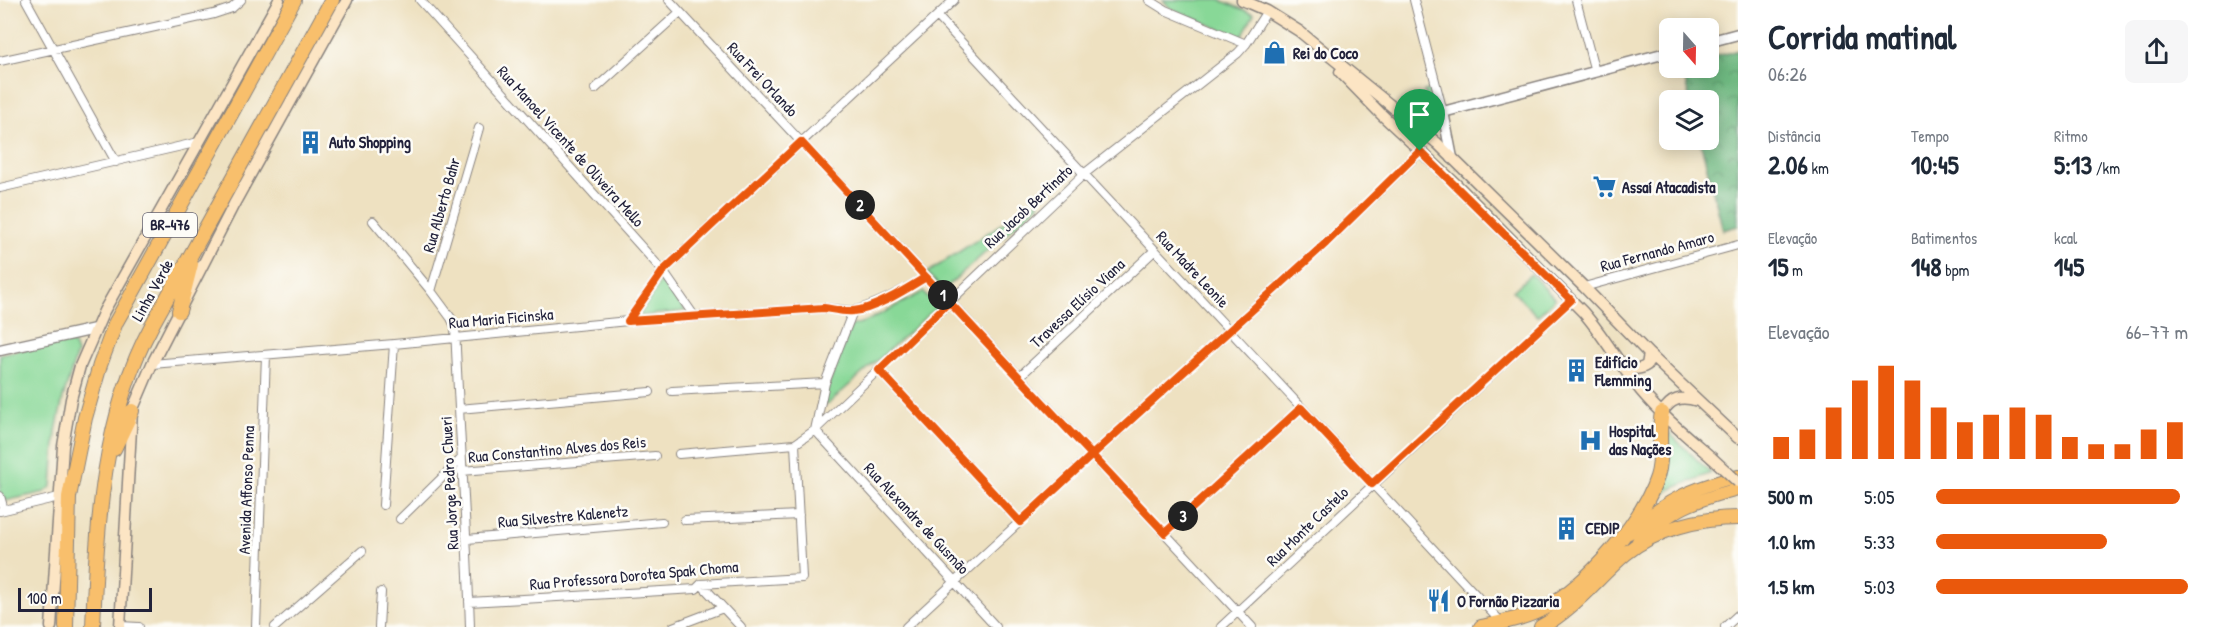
<!DOCTYPE html>
<html lang="pt">
<meta charset="utf-8">
<style>
body{margin:0;font-family:"Patrick Hand",sans-serif;background:#f6f6f7;color:#1f2937;height:100vh;display:flex;flex-direction:column;font-size:22px;white-space:nowrap}
*{box-sizing:border-box;margin:0}
p{font-size:20px;color:#747a83}
.icon{flex:none;width:33px;height:33px;fill:none;stroke:currentColor;stroke-width:2;stroke-linecap:round;stroke-linejoin:round}
.map{position:relative;flex:1;overflow:hidden}
.drawer{display:flex;flex-direction:column;background:#fff;width:480px}
.drawer>*{flex:none}
.needle{width:39px;rotate:160deg}
.buttons{position:absolute;left:1659px;top:18px;display:grid;gap:12px}
.buttons a{display:grid;place-items:center;width:60px;height:60px;border-radius:9px;background:#fff;box-shadow:0 3px 15px #0003;font-size:30px}
.scale{position:absolute;left:18px;bottom:15px;width:134px;box-sizing:border-box;padding-left:6px;border:3px solid #22223b;border-top:0;font-size:16px;line-height:21px;white-space:nowrap;color:#22223b;-webkit-text-stroke:4px #fdfcf7;paint-order:stroke}
.pin{position:absolute;display:grid;place-items:center;width:51px;height:51px;color:#fff;margin:-62px -26px;border-radius:50% 50% 50% 0;rotate:-45deg;box-shadow:0 0 6px #0007}
.pin .icon{rotate:45deg}
.km{position:absolute;width:30px;height:30px;margin:-15px;border-radius:50%;background:#222;color:#fff;font-size:16px;line-height:30px;text-align:center}
.round{display:grid;place-items:center;flex:none;width:63px;height:63px;border-radius:9px;background:#f6f6f7}
.headline{display:flex;align-items:center;justify-content:space-between;height:102px;padding:0 30px}
h1{font-size:33px;font-weight:700;line-height:45px}
.figures{display:grid;grid-template-columns:repeat(3,1fr);gap:9px;height:102px;padding:6px 30px}
.figures div{display:grid;align-content:center}
.figures b{font-size:26px;font-weight:700}
.figures small{font-size:16px;font-weight:400}
.figures p{font-size:16px}
.chart{height:168px;padding:12px 30px}
.chart p{display:flex;justify-content:space-between}
.chart svg{width:100%;height:108px;margin-top:6px;stroke:#ea580c;stroke-width:6}
ul{padding:0 30px;list-style:none;font-size:20px}
li{display:grid;grid-template-columns:96px 72px 1fr;align-items:center;height:45px}
li i{height:15px;border-radius:8px;background:#ea580c}
main{display:flex;flex:1;min-height:0}
.map>svg:first-child{display:block}
.green{fill:#88d897;stroke:#557d69;stroke-width:1.5}
.forest{fill:url(#forest-crowns);stroke:#486d5e;stroke-width:1.5}
.lines{fill:none;stroke-linecap:round;stroke-linejoin:round}
.minor-casing{stroke:#88827e;stroke-width:10}
.tertiary-casing{stroke:#88827e;stroke-width:13}
.secondary-casing{stroke:#88827e;stroke-width:13}
.primary-casing{stroke:#88827e;stroke-width:14}
.trunk-casing{stroke:#88827e;stroke-width:16}
.minor{stroke:#fff;stroke-width:8}
.tertiary{stroke:#fff;stroke-width:10}
.secondary{stroke:#fce5c4;stroke-width:10}
.primary{stroke:#f8bf6c;stroke-width:12}
.trunk{stroke:#f8bf6c;stroke-width:14}
.secondary-bridge-casing{stroke:#88827e;stroke-width:13;stroke-linecap:butt}
.secondary-bridge{stroke:#fce5c4;stroke-width:10}
.route-casing{stroke:#fff;stroke-width:12}
.route{stroke:#ea580c;stroke-width:8}
.labels{text-anchor:middle;stroke-width:5;stroke-linejoin:round;paint-order:stroke}
.shield{fill:#fdfcf7;stroke:#646373;stroke-width:1.5}
.shield-label{font-size:15px;font-weight:bold;fill:#22223b}
.poi-label{font-size:16px;font-weight:bold;fill:#22223b;stroke:#fdfcf7;text-anchor:start}
.street-label{font-size:16px;fill:#22223b;stroke:#fdfcf7}
</style>
<main>
<div class="map">
<svg width="1738" height="627" viewBox="0 0 1738 627">
<defs>
<pattern id="forest-crowns" width="20" height="18" patternUnits="userSpaceOnUse" patternTransform="scale(1.5)"><rect width="20" height="18" fill="#6eb880"/><path d="M2 6a3 3 0 1 1 6 0M12 15a3 3 0 1 1 6 0" fill="none" stroke="#5a956a"/></pattern>
</defs>
<rect width="100%" height="100%" fill="#fdfcf7"/>
<filter id="ink" filterUnits="userSpaceOnUse"><feTurbulence type="fractalNoise" baseFrequency=".0167" numOctaves="2"/><feDisplacementMap in="SourceGraphic" scale="12" xChannelSelector="R" yChannelSelector="G"/><feConvolveMatrix kernelMatrix="1 2 1 2 8 2 1 2 1" color-interpolation-filters="sRGB"/></filter>
<filter id="wash" filterUnits="userSpaceOnUse"><feTurbulence type="fractalNoise" baseFrequency=".008" numOctaves="4" result="noise"/><feDisplacementMap in="SourceGraphic" scale="24" xChannelSelector="R" yChannelSelector="G"/><feGaussianBlur stdDeviation="1.35" result="paint"/><feColorMatrix in="noise" values="0 0 0 0 0 0 0 0 0 0 0 0 0 0 0 0 0 1.4 0 .05"/><feComposite in="paint" operator="in"/></filter>
<g filter="url(#wash)">
<rect width="100%" height="100%" fill="#eee1c1"/>
<path class="green" d="M1163,0H1220L1254,14L1241,38L1170,8Z
M1432,89L1440,117L1435,124V129L1404,108L1425,102L1427,99L1424,91Z
M1036,201L1040,204L943,290L927,273Z
M1531,274L1555,299L1537,316L1513,291Z
M661,280L686,311L639,316Z
M923,292L937,307L827,405L822,403L851,326L867,321Z
M66,340L74,345L77,353L63,398L56,431L52,486L45,492L5,501L0,493V354Z
M1669,433L1711,473L1671,489L1657,499C1666,477 1670,458 1667,434Z"/>
<path class="forest" d="M1738,50V226L1723,230L1700,140H1708V100H1690L1682,68H1708L1709,58Z"/>
</g>
<g filter="url(#ink)">
<g class="lines">
<defs>
<path id="minor" d="M26,0L116,162
M420,0L663,271L695,317
M669,0L1252,627
M1149,0L1165,10L1246,44
M1414,0L1443,112
M1576,0L1595,72
M937,16L1501,622
M0,61L214,14L232,8L241,0
M595,89L680,12
M0,188L199,142
M373,221L431,291L451,318L455,326C459,427 467,527 470,627
M1584,287L1738,245
M431,291L479,128
M628,321L663,271L954,0
M152,364L394,344L628,321L824,308L853,311
M879,370L1020,522
M1019,377L1155,250
M672,391L825,383
M459,409L650,392
M679,454L795,444
M461,471L655,456
M0,496L4,510
M383,505L394,344
M0,511L59,497
M400,519L461,459
M685,520L799,515
M1165,533L1301,408
M467,539L662,522
M701,584L741,627
M469,602L696,589L701,584L802,578L795,444L815,430L825,383L853,311C879,304 903,291 926,277
M120,626L139,627
M256,627L266,355
M275,627L362,551
M379,627L381,592
M673,627L723,608
M906,627L1092,455L1326,243L1421,151
M996,627L815,430L1084,174L1238,53L1246,44L1267,11
M1221,627L1571,300
M1725,627L1738,615"/>
<path id="tertiary" d="M1708,42L1738,34
M1452,158L1443,112L1670,52
M0,350L95,329"/>
<path id="secondary" d="M1242,0L1267,11L1299,31L1437,143L1584,287L1649,354L1738,438
M1340,72L1381,114L1458,186L1583,312C1605,337 1620,366 1641,391C1662,416 1688,437 1712,458
M1622,362C1631,368 1637,372 1647,365L1649,354
M1662,413C1671,398 1681,396 1698,401
M51,627L63,446L71,399L80,366L104,311L279,0
M120,627L132,411L152,364L234,204L347,0"/>
<path id="primary" d="M1629,533C1667,499 1690,489 1738,476
M1638,541C1669,510 1696,500 1738,489"/>
<path id="trunk" d="M179,311L191,264
M114,449L132,411
M66,627L69,497L85,418L100,365L116,322L129,299L294,0
M93,627C97,524 102,417 152,325L332,0
M1481,627C1503,622 1526,618 1546,607C1587,585 1643,521 1657,477C1664,456 1657,434 1662,413
M1541,627C1574,609 1597,578 1625,554C1655,529 1700,518 1738,518"/>
</defs>
<use href="#minor" class="minor-casing"/>
<use href="#tertiary" class="tertiary-casing"/>
<use href="#secondary" class="secondary-casing"/>
<use href="#primary" class="primary-casing"/>
<use href="#trunk" class="trunk-casing"/>
<use href="#minor" class="minor"/>
<use href="#tertiary" class="tertiary"/>
<use href="#secondary" class="secondary"/>
<use href="#primary" class="primary"/>
<use href="#trunk" class="trunk"/>
<defs>
<path id="secondary-bridge" d="M1712,458L1738,482"/>
</defs>
<use href="#secondary-bridge" class="secondary-bridge-casing"/>
<use href="#secondary-bridge" class="secondary-bridge"/>
</g>
</g>
<g class="lines" filter="url(#ink)">
<defs>
<path id="route" d="M1420,151L1326,243L1092,455C1036,396 981,336 926,277C908,288 874,310 853,311C843,312 833,309 824,308L628,321L663,271L801,142L949,302L879,370L1020,522L1092,455L1165,533L1301,408L1372,484L1571,300L1420,151"/>
</defs>
<use href="#route" class="route-casing"/>
<use href="#route" class="route"/>
</g>
<defs>
<symbol id="shop-bare" viewBox="-9 -9 18 18"><path d="M-5-2.5h2.3a2.7 3.5 0 0 1 5.4 0H5L5.5 6h-11ZM-1.5-2.5h3a1.5 2.3 0 0 0-3 0Z" fill="#1f6fb2" stroke="#fdfcf7" stroke-width="2.5" paint-order="stroke"/></symbol>
<symbol id="building-bare" viewBox="-9 -9 18 18"><path d="M-4-6H4V6H1V3H-1V6H-4ZM-2.5-4.3h1.7v1.8h-1.7ZM.8-4.3h1.7v1.8H.8ZM-2.5-1h1.7V.8h-1.7ZM.8-1h1.7V.8H.8Z" fill="#1f6fb2" stroke="#fdfcf7" stroke-width="2.5" paint-order="stroke"/></symbol>
<symbol id="supermarket-bare" viewBox="-9 -9 18 18"><path d="M-6-5.5h2.5l.6 2H6L4.5 2H-2.5L-4.4-4H-6ZM-1.5 3.2a1.3 1.3 0 1 0 .1 0ZM3 3.2a1.3 1.3 0 1 0 .1 0Z" fill="#1f6fb2" stroke="#fdfcf7" stroke-width="2.5" paint-order="stroke"/></symbol>
<symbol id="hospital-bare" viewBox="-9 -9 18 18"><path d="M-5-5h3v3.5h4V-5h3V5h-3V1.5h-4V5h-3Z" fill="#1f6fb2" stroke="#fdfcf7" stroke-width="2.5" paint-order="stroke"/></symbol>
<symbol id="restaurant-bare" viewBox="-9 -9 18 18"><path d="M-5-6h1v4h1v-4h1v4h1v-4h1v5L-1.5 .5V6h-2V.5L-5-1ZM5-6V6H3V1.5H1.5Q1.5-4 5-6Z" fill="#1f6fb2" stroke="#fdfcf7" stroke-width="2.5" paint-order="stroke"/></symbol>
</defs>
<g fill-rule="evenodd">
<use href="#shop-bare" x="1258" y="36" width="33" height="33"/>
<use href="#building-bare" x="294" y="126" width="33" height="33"/>
<use href="#supermarket-bare" x="1588" y="170" width="33" height="33"/>
<use href="#building-bare" x="1560" y="354" width="33" height="33"/>
<use href="#hospital-bare" x="1574" y="424" width="33" height="33"/>
<use href="#building-bare" x="1550" y="512" width="33" height="33"/>
<use href="#restaurant-bare" x="1422" y="584" width="33" height="33"/>
</g>
<g class="labels">
<rect class="shield" x="143" y="213" width="54" height="24" rx="4.5"/>
<g class="shield-label">
<text x="170" y="230">BR-476</text>
</g>
<g class="poi-label">
<text x="1293" y="59">Rei do Coco</text>
<text x="329" y="148">Auto Shopping</text>
<text x="1622" y="193">Assaí Atacadista</text>
<text x="1595" y="368">Edifício<tspan x="1595" dy="18">Flemming</tspan></text>
<text x="1609" y="437">Hospital<tspan x="1609" dy="18">das Nações</tspan></text>
<text x="1585" y="534">CEDIP</text>
<text x="1457" y="607">O Fornão Pizzaria</text>
</g>
<g class="street-label">
<text transform="translate(763 79) rotate(47)" y="6">Rua Frei Orlando</text>
<text transform="translate(571 146) rotate(48)" y="6">Rua Manoel Vicente de Oliveira Mello</text>
<text transform="translate(441 205) rotate(-74)" y="6">Rua Alberto Bahr</text>
<text transform="translate(1028 206) rotate(-43)" y="6">Rua Jacob Bertinato</text>
<text transform="translate(1657 251) rotate(-15)" y="6">Rua Fernando Amaro</text>
<text transform="translate(1193 269) rotate(47)" y="6">Rua Madre Leonie</text>
<text transform="translate(152 290) rotate(-61)" y="6">Linha Verde</text>
<text transform="translate(1077 303) rotate(-43)" y="6">Travessa Elísio Viana</text>
<text transform="translate(501 318) rotate(-5)" y="6">Rua Maria Ficinska</text>
<text transform="translate(557 449) rotate(-5)" y="6">Rua Constantino Alves dos Reis</text>
<text transform="translate(449 483) rotate(-93)" y="6">Rua Jorge Pedro Chueri</text>
<text transform="translate(246 490) rotate(-88)" y="6">Avenida Affonso Penna</text>
<text transform="translate(563 516) rotate(-5)" y="6">Rua Silvestre Kalenetz</text>
<text transform="translate(917 518) rotate(47)" y="6">Rua Alexandre de Gusmão</text>
<text transform="translate(1307 526) rotate(-44)" y="6">Rua Monte Castelo</text>
<text transform="translate(634 575) rotate(-5)" y="6">Rua Professora Dorotea Spak Choma</text>
</g>
</g>
</svg>
<div class="buttons">
<a><svg class="needle" viewBox="-14 -14 28 28"><path d="M0-13l5 13h-10z" fill="#e53935"/><path d="M0 13l5-13h-10z" fill="#747a83"/></svg></a>
<a><svg class="icon" aria-label="layers" viewBox="0 0 24 24"><path d="M12 4l9 5-9 5-9-5zM3 14l9 5 9-5"/></svg></a>
</div>
<div class="scale">100 m</div>
<div class="pin" style="left:1420px;top:151px;background:#1e9e55"><svg class="icon" aria-label="arrive" viewBox="0 0 24 24"><path d="M6 21V4h12l-3 4 3 4H6"/></svg></div>
<b class="km" style="left:943px;top:295px">1</b>
<b class="km" style="left:860px;top:205px">2</b>
<b class="km" style="left:1183px;top:516px">3</b>
</div>
<section class="drawer">
<div class="headline"><div><h1>Corrida matinal</h1><p>06:26</p></div><a class="round"><svg class="icon" aria-label="share" viewBox="0 0 24 24"><path d="M12 15V3M7 8l5-5 5 5M5 13v7h14v-7"/></svg></a></div>
<div class="figures">
<div><p>Distância</p><b>2.06<small> km</small></b></div>
<div><p>Tempo</p><b>10:45</b></div>
<div><p>Ritmo</p><b>5:13<small> /km</small></b></div>
</div>
<div class="figures">
<div><p>Elevação</p><b>15<small> m</small></b></div>
<div><p>Batimentos</p><b>148<small> bpm</small></b></div>
<div><p>kcal</p><b>145</b></div>
</div>
<div class="chart"><p><span>Elevação</span>66–77 m</p>
<svg viewBox="0 0 160 44" preserveAspectRatio="none"><path d="M5 44V35M15 44V32M25 44V23M35 44V12M45 44V6M55 44V12M65 44V23M75 44V29M85 44V26M95 44V23M105 44V26M115 44V35M125 44V38M135 44V38M145 44V32M155 44V29"/></svg>
</div>
<ul>
<li><b>500 m</b>5:05<i style="width:97%"></i></li>
<li><b>1.0 km</b>5:33<i style="width:68%"></i></li>
<li><b>1.5 km</b>5:03<i style="width:100%"></i></li>
</ul>
</section>
</main>
